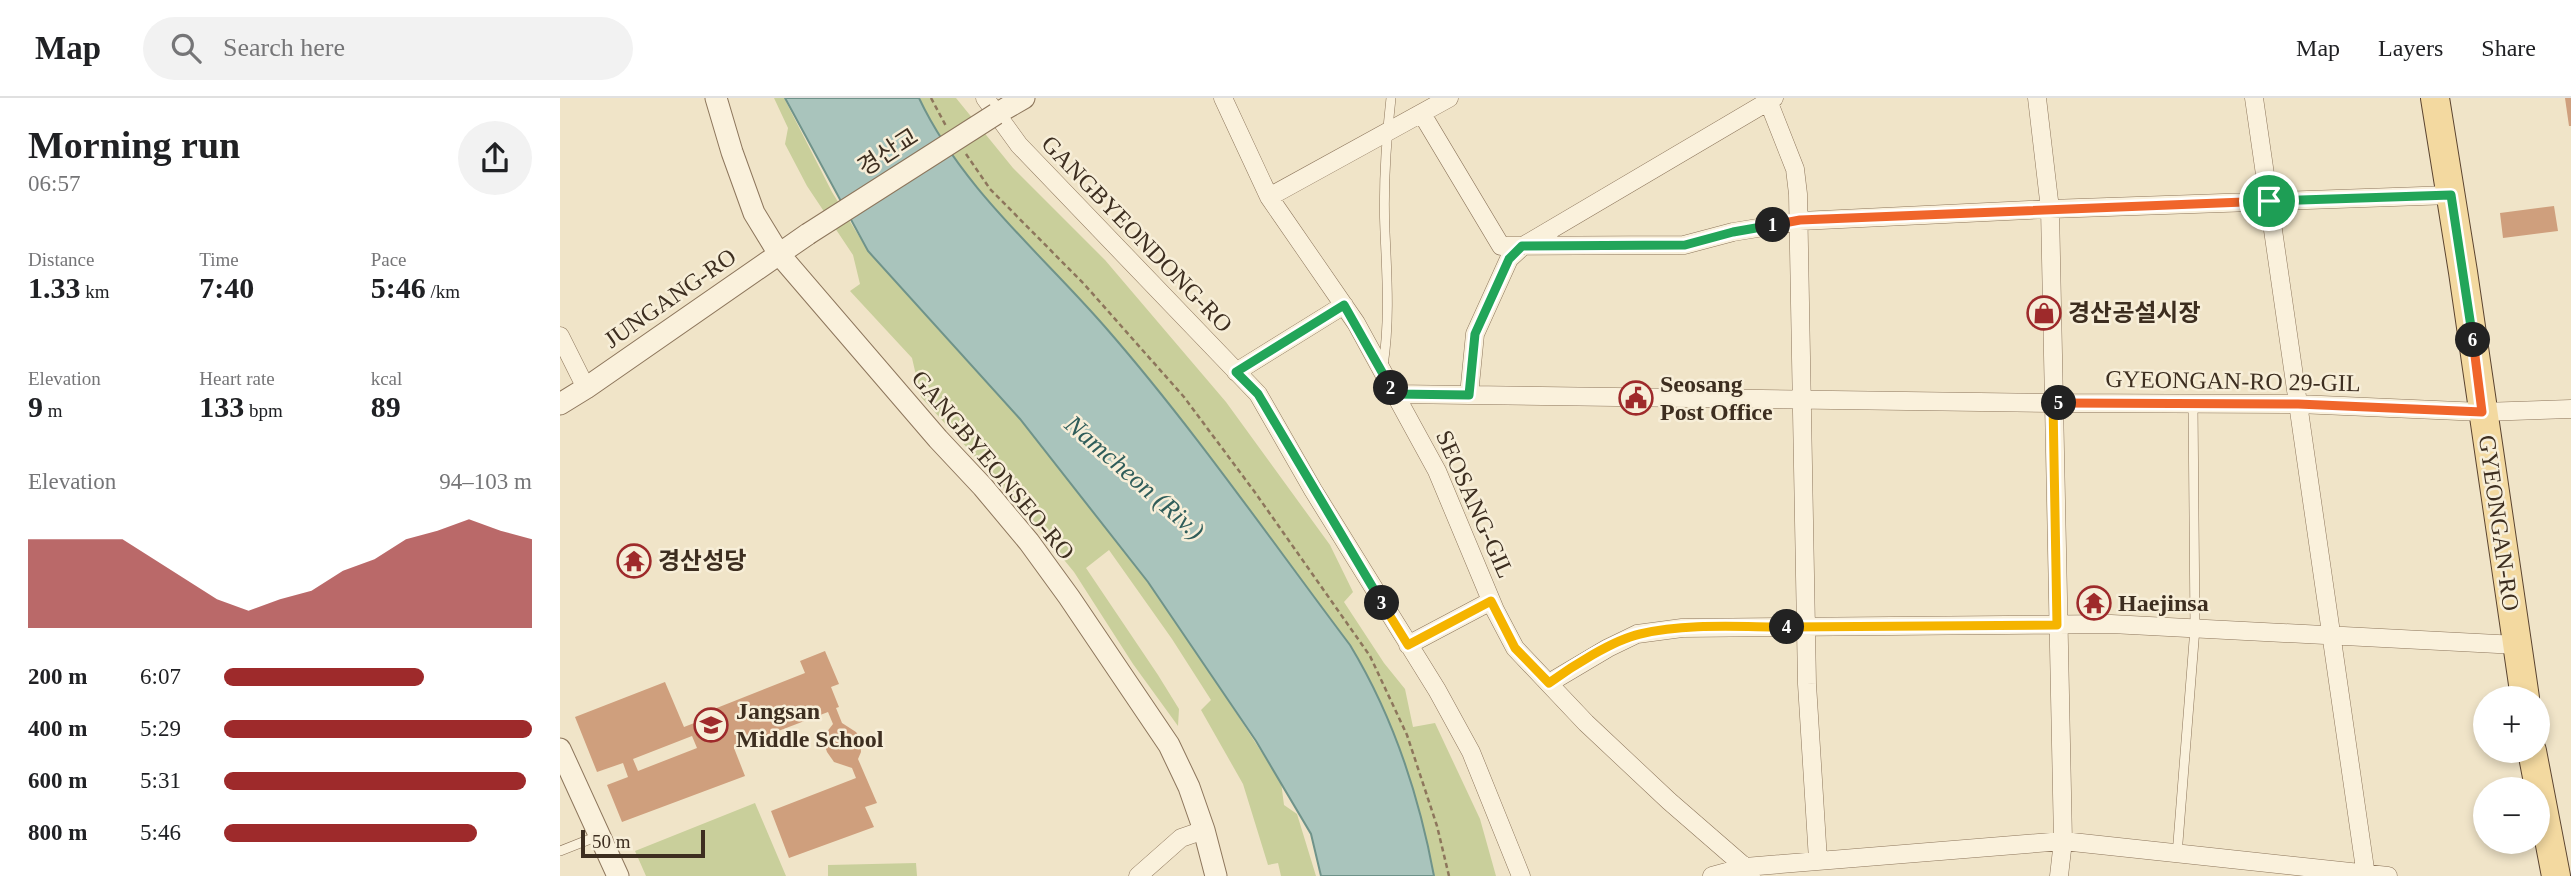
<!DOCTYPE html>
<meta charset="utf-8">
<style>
body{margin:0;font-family:"Times New Roman","Noto Sans KR",serif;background:#f2f2f2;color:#202124;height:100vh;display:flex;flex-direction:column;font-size:26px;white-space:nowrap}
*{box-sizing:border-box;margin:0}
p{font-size:23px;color:#757577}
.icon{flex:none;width:38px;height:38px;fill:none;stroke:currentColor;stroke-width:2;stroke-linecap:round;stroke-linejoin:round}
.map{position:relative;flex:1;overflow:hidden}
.details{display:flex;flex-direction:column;background:#fff;width:560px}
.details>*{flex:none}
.buttons{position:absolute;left:1913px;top:588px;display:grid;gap:14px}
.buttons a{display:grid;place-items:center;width:77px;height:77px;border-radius:50%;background:#fff;box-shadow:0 4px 10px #0003;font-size:35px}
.scale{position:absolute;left:21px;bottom:18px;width:124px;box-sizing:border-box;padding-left:7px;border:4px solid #3d2e20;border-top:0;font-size:19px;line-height:24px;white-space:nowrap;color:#3d2e20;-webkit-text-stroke:5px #f7eed8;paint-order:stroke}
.pin{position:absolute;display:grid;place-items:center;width:60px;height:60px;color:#fff;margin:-30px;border:4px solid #fff;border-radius:50%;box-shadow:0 2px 7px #0007}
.km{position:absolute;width:35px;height:35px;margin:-18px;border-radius:50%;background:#222;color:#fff;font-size:19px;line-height:35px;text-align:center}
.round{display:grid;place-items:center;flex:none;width:74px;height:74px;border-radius:37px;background:#f2f2f2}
.head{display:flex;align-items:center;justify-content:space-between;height:119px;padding:0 28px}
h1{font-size:38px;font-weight:700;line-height:52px}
.figures{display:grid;grid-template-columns:repeat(3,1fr);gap:10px;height:119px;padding:7px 28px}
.figures div{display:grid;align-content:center}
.figures b{font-size:30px;font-weight:700}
.figures small{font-size:19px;font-weight:400}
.figures p{font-size:19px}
.chart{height:196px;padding:14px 28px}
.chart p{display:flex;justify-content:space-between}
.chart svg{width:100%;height:126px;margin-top:7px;fill:#9e2a2b;opacity:.7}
ul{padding:0 28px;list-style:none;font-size:23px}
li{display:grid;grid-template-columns:112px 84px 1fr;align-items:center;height:52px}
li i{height:18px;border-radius:9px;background:#9e2a2b}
header{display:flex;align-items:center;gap:42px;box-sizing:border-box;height:98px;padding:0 35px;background:#fff;border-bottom:2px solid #e0e0e0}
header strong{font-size:33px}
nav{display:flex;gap:38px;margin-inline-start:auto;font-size:24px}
.search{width:490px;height:63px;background:#f2f2f2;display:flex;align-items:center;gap:18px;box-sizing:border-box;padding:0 24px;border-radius:38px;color:#757577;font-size:26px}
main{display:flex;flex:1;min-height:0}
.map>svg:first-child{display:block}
.green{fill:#c9cf9b}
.water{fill:#a9c4bc;stroke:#6f938a;stroke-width:2}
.building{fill:#cf9f7d;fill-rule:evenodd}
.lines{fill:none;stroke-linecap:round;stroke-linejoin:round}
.service-casing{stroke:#8d765c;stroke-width:10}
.minor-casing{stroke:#8d765c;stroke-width:19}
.tertiary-casing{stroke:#8d765c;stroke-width:23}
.primary-casing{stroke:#5b4430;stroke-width:30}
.path{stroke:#8d765c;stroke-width:2.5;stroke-dasharray:5 3.5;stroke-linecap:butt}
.service{stroke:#faf1dc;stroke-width:9}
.minor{stroke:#faf1dc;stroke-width:18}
.tertiary{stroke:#faf1dc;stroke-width:21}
.primary{stroke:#f3d9a0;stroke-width:28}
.tertiary-bridge-casing{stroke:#8d765c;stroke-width:23;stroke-linecap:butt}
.tertiary-bridge{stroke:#faf1dc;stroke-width:21}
.split-1-casing{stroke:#fff;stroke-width:14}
.split-2-casing{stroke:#fff;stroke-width:14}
.split-3-casing{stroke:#fff;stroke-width:14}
.split-4-casing{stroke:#fff;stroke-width:14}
.split-5-casing{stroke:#fff;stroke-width:14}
.split-6-casing{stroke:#fff;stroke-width:14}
.split-7-casing{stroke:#fff;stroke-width:14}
.split-1{stroke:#f0652b;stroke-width:9}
.split-2{stroke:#22a559;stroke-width:9}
.split-3{stroke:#22a559;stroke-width:9}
.split-4{stroke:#f5b400;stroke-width:9}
.split-5{stroke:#f5b400;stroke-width:9}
.split-6{stroke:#f0652b;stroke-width:9}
.split-7{stroke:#22a559;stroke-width:9}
.labels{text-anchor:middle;stroke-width:5;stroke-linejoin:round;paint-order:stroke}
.street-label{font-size:24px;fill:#3d2e20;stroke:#f7eed8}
.poi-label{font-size:24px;font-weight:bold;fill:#3d2e20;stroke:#f7eed8;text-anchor:start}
.water-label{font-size:26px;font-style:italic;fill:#2f5d5a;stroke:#f7eed8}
</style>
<header>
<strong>Map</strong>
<div class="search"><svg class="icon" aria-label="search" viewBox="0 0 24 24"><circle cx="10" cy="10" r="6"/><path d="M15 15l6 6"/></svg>Search here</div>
<nav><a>Map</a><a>Layers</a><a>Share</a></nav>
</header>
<main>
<section class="details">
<div class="head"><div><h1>Morning run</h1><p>06:57</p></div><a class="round"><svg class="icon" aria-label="share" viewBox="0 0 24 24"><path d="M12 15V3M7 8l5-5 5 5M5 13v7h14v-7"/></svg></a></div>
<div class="figures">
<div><p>Distance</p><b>1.33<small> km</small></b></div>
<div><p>Time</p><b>7:40</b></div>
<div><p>Pace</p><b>5:46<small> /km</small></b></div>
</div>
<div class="figures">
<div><p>Elevation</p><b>9<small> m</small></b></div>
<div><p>Heart rate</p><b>133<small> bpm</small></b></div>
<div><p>kcal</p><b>89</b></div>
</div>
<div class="chart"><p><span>Elevation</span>94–103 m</p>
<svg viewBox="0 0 160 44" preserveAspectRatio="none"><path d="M0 44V13L10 13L20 13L30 13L40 20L50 27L60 34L70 38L80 34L90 31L100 24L110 20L120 13L130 10L140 6L150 10L160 13V44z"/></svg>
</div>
<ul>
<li><b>200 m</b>6:07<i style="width:65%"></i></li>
<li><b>400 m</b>5:29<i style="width:100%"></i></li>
<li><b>600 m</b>5:31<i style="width:98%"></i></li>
<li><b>800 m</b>5:46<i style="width:82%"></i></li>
</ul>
</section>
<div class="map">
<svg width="2011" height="778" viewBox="0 0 2011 778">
<rect width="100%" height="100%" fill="#f0e4c8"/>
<path class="green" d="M214,0H224L272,94L308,153L476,339L549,429L619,527L721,684L724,707L737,716L756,778H721L718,765L708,767L683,686L641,612L651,602L612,541L549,452L526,470L598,577L619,611L618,628L573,566L514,474L458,406L361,299L352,260L290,193L300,186L293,157L247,88L225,46L228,30Z
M359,0H396L453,70L545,162L666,304L770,447L793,494L784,504L824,565L845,591L853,629L875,625L920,721L936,778H874C859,697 833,618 790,547C710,441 634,331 546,230C482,156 402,91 359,0Z
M195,705L226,778H86L75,753Z
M356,765L357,778H268V767Z"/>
<path class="water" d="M225,0H359C402,91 482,156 546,230C634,331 710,441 790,547C833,618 859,697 874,778H761L751,736L696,643L588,484L460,321L308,153Z"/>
<path class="building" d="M2005,0H2011V28H2009Z
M1994,108L1998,133L1943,140L1940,115Z
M265,553L279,586L271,589L279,609L276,610L282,625L296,634L300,640L301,654L298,661L317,705L305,709L314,729L229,760L211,713L296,680L292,670L274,664L267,654L264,645L266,635L273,626L268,614L174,650L185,678L62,724L47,687L68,679L63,665L37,674L15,619L105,584L124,629L142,622L139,617L245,575L240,563ZM132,638L137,650L78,673L73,661Z"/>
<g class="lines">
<defs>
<path id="service" d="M823,268C830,223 827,179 825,134C823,90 826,44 831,0
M0,753L38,738
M1617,757L1635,530L1633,306"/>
<path id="minor" d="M425,0L459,47L698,296L753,392L877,592L911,654L961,778
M663,0L709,99L796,225L877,373L935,512L955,550L1026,625L1109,703L1185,769L1191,778
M1207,0L1235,71L1238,96L1247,586L1258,762
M1477,0L1490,111L1503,743L1499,778
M1694,0L1806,778
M862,16L941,148L1124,147L1173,134L1240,123L1490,111L1891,97
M709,99L889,0
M0,238L26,290
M676,274L784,207
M834,296L1493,305L1738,306L1922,314L2011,311
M909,297L915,236L949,161L963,148L1214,0
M848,547L931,503
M989,585L1048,550L1077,536L1122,530L1551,526L1957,547
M578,778L621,740L644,732
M1152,778L1185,769L1503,743L1828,778"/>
<path id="tertiary" d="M156,0L172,54L194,115L219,156L378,341L423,389L469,444L509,499L609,647L629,689L644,732L656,778
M436,16L464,0
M0,306L26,290L248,136
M0,651L58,778"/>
<path id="primary" d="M1875,0L1903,174L1965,600
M1972,653L1996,778"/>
</defs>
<use href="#service" class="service-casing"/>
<use href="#minor" class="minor-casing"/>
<use href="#tertiary" class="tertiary-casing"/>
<use href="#primary" class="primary-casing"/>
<path class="path" d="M371,0L386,28
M406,56L430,91L524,186L624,299L694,393L810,558L847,637L877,728L889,778"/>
<use href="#service" class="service"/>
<use href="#minor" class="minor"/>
<use href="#tertiary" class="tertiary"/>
<use href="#primary" class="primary"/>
<defs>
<path id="tertiary-bridge" d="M248,136L436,16"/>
</defs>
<use href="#tertiary-bridge" class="tertiary-bridge-casing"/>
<use href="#tertiary-bridge" class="tertiary-bridge"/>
</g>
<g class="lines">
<defs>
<path id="split-1" d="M1213,127L1240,122L1709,103"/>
<path id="split-2" d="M831,290L834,296L909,297L915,236L949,161L962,148L1125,147L1173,134L1213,127"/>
<path id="split-3" d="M822,505L698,296L676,274L784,207L831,290"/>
<path id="split-4" d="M822,505L848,547L931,503L955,550L989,585C1011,569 1053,542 1080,536C1127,525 1179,529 1227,529"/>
<path id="split-5" d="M1227,529L1497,527L1493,305H1499"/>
<path id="split-6" d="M1499,305L1738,306L1922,314L1913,242"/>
<path id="split-7" d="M1709,103L1891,97L1913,242"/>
</defs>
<use href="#split-1" class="split-1-casing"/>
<use href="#split-2" class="split-2-casing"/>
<use href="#split-3" class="split-3-casing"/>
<use href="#split-4" class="split-4-casing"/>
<use href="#split-5" class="split-5-casing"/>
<use href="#split-6" class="split-6-casing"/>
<use href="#split-7" class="split-7-casing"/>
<use href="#split-1" class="split-1"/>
<use href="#split-2" class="split-2"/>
<use href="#split-3" class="split-3"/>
<use href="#split-4" class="split-4"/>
<use href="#split-5" class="split-5"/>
<use href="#split-6" class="split-6"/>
<use href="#split-7" class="split-7"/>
</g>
<defs>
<symbol id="shop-ring" viewBox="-11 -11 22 22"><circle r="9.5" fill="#f7eed8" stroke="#9e2a2b" stroke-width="1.5"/><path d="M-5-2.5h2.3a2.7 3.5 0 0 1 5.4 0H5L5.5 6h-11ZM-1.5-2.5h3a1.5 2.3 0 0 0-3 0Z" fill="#9e2a2b"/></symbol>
<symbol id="civic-ring" viewBox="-11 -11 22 22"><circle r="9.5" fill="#f7eed8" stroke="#9e2a2b" stroke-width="1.5"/><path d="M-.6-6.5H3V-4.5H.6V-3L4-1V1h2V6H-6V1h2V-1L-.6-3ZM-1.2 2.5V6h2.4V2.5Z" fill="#9e2a2b"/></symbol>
<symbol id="temple-ring" viewBox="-11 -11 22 22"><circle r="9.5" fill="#f7eed8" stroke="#9e2a2b" stroke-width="1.5"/><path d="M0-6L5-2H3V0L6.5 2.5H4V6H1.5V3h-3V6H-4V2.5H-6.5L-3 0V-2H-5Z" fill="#9e2a2b"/></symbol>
<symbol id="school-ring" viewBox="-11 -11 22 22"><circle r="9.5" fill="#f7eed8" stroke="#9e2a2b" stroke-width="1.5"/><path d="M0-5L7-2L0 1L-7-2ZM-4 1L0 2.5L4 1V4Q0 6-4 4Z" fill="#9e2a2b"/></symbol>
</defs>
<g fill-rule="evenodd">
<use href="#shop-ring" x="1465" y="196" width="38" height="38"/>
<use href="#civic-ring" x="1057" y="281" width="38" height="38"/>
<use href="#temple-ring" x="55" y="444" width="38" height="38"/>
<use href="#temple-ring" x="1515" y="486" width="38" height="38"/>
<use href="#school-ring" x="132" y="608" width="38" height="38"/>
</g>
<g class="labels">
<g class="street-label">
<text transform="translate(328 54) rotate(-33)" y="8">경산교</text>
<text transform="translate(577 136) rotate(46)" y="8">GANGBYEONDONG-RO</text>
<text transform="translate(110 200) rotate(-35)" y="8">JUNGANG-RO</text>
<text transform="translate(1673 283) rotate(1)" y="8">GYEONGAN-RO 29-GIL</text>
<text transform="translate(433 367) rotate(50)" y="8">GANGBYEONSEO-RO</text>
<text transform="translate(915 406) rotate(66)" y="8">SEOSANG-GIL</text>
<text transform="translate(1939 425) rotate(82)" y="8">GYEONGAN-RO</text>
</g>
<g class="poi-label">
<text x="1508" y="223">경산공설시장</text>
<text x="1100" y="294">Seosang<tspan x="1100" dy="28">Post Office</tspan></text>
<text x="98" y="471">경산성당</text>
<text x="1558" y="513">Haejinsa</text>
<text x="176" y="621">Jangsan<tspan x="176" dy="28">Middle School</tspan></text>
</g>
<g class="water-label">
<text transform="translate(575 379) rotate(41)" y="9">Namcheon (Riv.)</text>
</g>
</g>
</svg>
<div class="buttons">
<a>+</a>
<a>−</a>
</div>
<div class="scale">50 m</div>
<div class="pin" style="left:1709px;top:103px;background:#1e9e55"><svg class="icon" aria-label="arrive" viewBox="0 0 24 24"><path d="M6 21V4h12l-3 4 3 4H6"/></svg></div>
<b class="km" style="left:1213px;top:127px">1</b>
<b class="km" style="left:831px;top:290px">2</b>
<b class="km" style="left:822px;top:505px">3</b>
<b class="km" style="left:1227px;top:529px">4</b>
<b class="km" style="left:1499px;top:305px">5</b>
<b class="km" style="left:1913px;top:242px">6</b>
</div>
</main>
